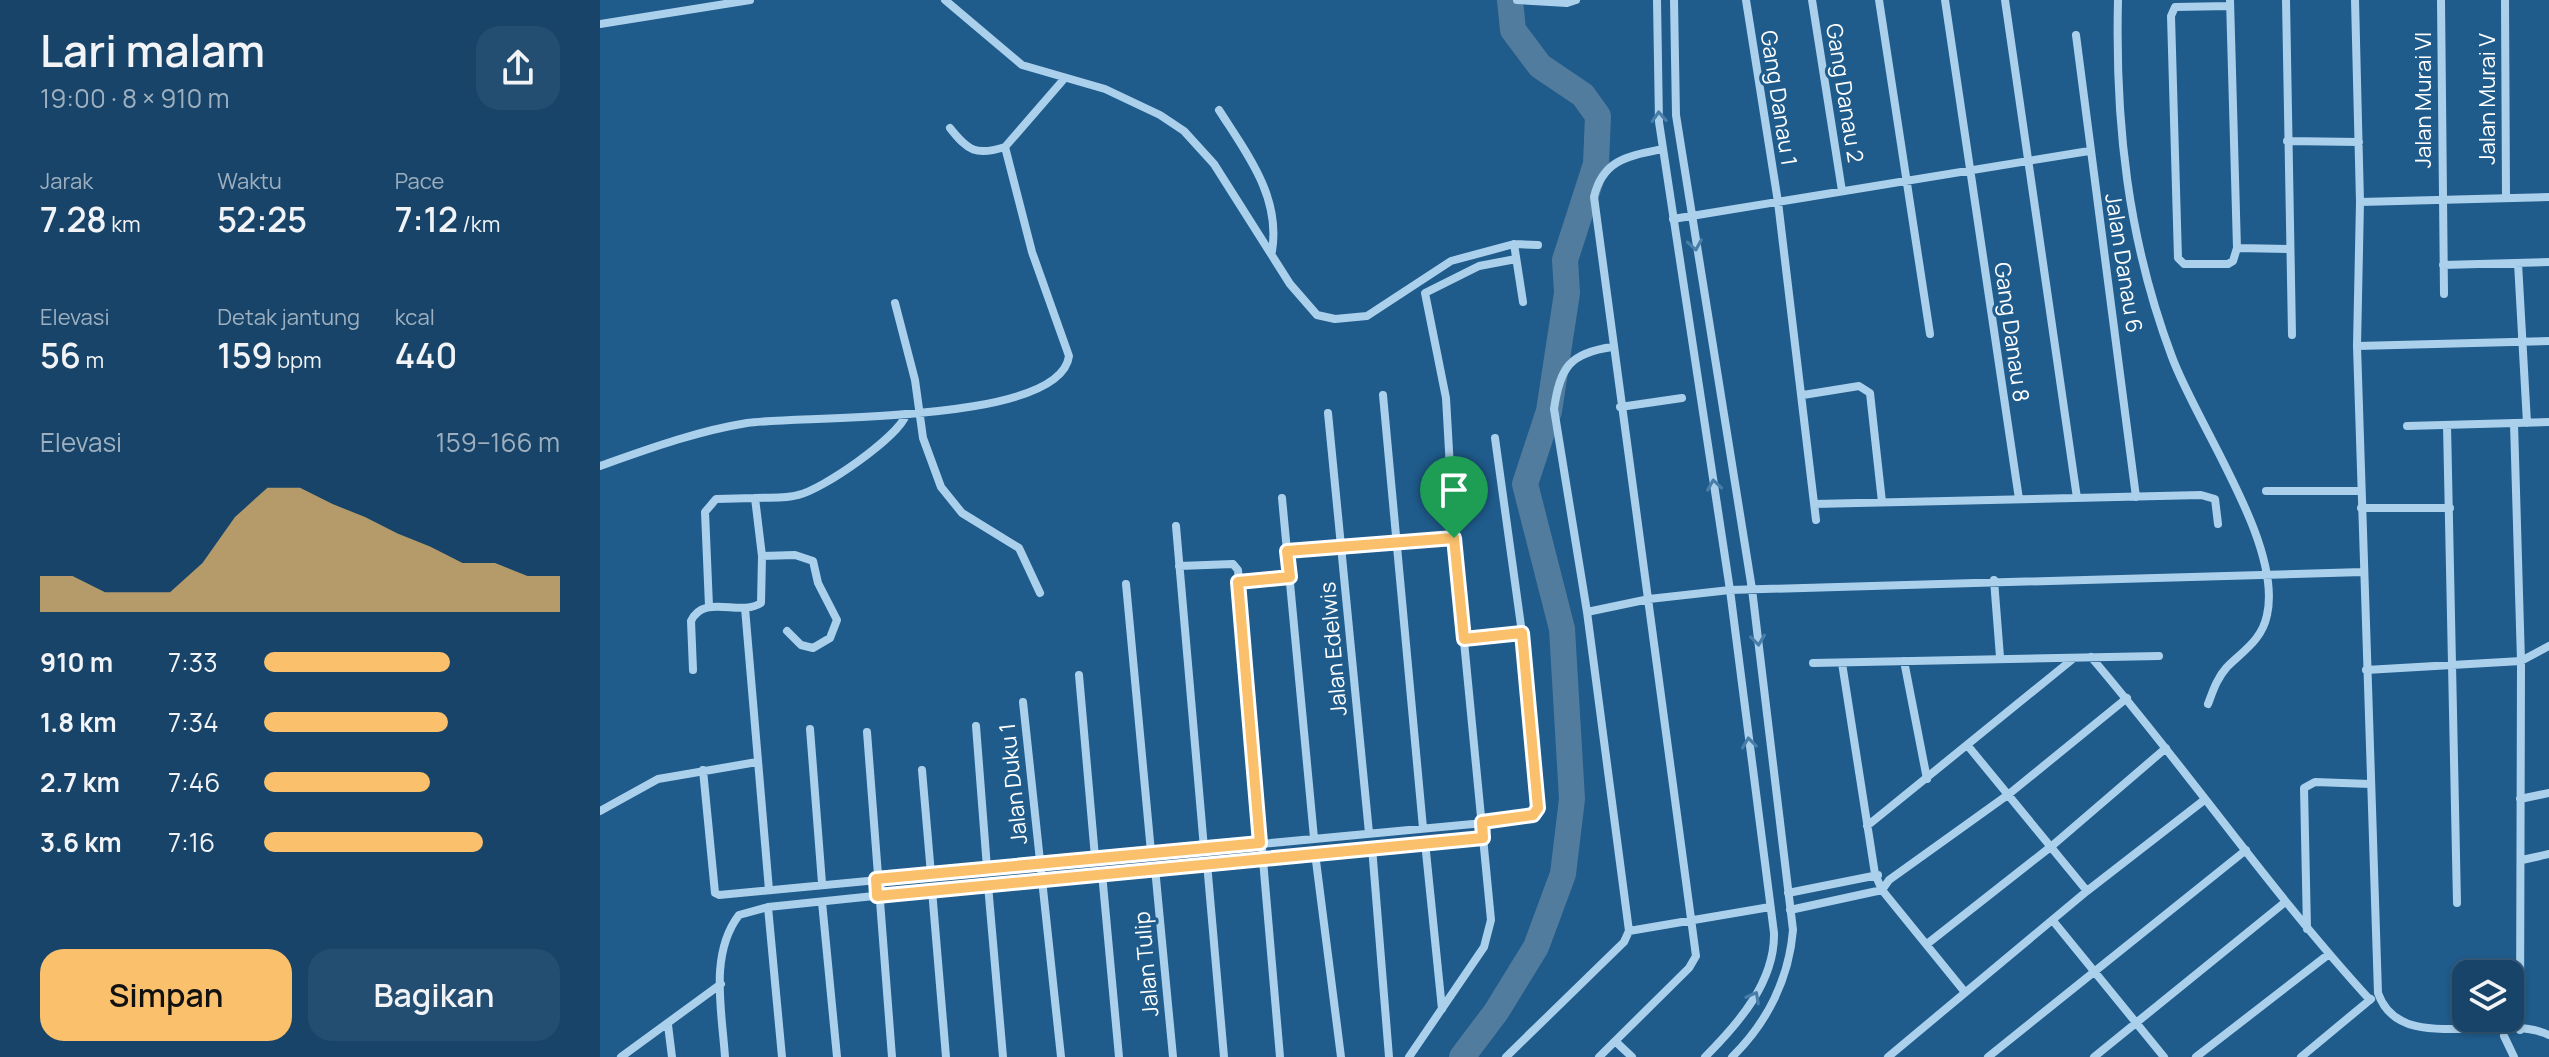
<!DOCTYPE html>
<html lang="id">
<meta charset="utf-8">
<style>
body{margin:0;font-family:Manrope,sans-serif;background:#244e71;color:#f1f3f6;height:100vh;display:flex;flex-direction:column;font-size:30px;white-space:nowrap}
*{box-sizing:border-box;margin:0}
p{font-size:26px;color:#9eb0c0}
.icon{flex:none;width:44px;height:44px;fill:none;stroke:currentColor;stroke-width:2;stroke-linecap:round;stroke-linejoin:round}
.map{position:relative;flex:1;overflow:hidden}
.panel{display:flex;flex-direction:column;background:#174468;width:600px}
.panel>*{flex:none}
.controls{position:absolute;left:1852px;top:960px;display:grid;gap:16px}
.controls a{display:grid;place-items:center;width:72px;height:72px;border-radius:16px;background:#174468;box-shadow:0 2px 6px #0004,0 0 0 2px #365c7c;font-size:40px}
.pin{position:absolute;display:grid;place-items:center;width:68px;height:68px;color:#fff;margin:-82px -34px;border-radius:50% 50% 50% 0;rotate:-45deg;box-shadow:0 0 8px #0007}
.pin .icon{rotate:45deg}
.round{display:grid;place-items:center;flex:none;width:84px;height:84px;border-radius:24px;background:#244e71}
.headline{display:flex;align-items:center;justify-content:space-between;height:136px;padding:0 40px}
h1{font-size:44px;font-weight:600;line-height:60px}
.metrics{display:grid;grid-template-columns:repeat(3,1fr);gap:12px;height:136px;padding:8px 40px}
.metrics div{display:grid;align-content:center}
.metrics b{font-size:34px;font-weight:600}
.metrics small{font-size:22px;font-weight:400}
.metrics p{font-size:22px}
.chart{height:224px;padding:16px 40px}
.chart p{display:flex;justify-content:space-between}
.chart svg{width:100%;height:144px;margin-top:8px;fill:#fac06b;opacity:.7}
.primary-button{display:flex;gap:16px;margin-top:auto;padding:16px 40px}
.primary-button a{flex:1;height:92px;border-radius:24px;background:#fac06b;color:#111;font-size:32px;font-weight:600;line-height:92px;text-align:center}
.primary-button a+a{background:#244e71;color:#f1f3f6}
ul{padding:0 40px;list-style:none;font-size:26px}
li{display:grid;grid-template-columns:128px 96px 1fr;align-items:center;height:60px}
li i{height:20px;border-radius:10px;background:#fac06b}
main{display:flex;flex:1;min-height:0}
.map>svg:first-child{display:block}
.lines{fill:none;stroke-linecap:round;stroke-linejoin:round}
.river{stroke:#527c9e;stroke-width:26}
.minor{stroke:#abd0ec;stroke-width:8}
.oneway{stroke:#497ea8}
.route-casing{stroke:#fff;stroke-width:16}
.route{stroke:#fac06b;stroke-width:10}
.labels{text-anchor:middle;stroke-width:6;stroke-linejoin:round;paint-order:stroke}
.street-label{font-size:22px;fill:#fff;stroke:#1f5b8b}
</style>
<main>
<section class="panel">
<div class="headline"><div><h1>Lari malam</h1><p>19:00 · 8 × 910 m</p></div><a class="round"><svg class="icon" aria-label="share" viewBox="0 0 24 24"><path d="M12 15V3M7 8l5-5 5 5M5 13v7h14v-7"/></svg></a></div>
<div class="metrics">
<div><p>Jarak</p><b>7.28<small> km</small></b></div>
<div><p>Waktu</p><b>52:25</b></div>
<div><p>Pace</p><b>7:12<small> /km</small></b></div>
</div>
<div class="metrics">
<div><p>Elevasi</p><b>56<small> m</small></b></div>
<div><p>Detak jantung</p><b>159<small> bpm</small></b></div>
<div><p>kcal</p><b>440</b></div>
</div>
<div class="chart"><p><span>Elevasi</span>159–166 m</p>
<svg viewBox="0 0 160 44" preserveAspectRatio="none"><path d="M0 44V33L10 33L20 38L30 38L40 38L50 29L60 15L70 6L80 6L90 11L100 15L110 20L120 24L130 29L140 29L150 33L160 33V44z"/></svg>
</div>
<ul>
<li><b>910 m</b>7:33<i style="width:63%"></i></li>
<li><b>1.8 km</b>7:34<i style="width:62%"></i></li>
<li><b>2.7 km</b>7:46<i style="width:56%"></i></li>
<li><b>3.6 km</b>7:16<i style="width:74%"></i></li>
</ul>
<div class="primary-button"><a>Simpan</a><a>Bagikan</a></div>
</section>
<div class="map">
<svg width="1949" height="1057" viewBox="0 0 1949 1057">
<rect width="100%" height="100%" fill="#1f5b8b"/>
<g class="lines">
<path class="river" d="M862,1057L896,1012L936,947L963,874L972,799L962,629L925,484L949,411L967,293L965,260L996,164L998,116L983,95L940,66L913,30L910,0"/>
<path class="minor" d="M345,0L422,65L505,89L560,115L584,131L614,164L690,284L717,315L735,319L767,316L851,261L914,244L938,245
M917,0L967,3L976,0
M1057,0L1059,122L1130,590L1174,933C1175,982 1138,1024 1105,1057
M1074,0L1076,115L1152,589L1193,930C1189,979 1167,1023 1132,1057
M1146,0L1178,202L1216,520
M1212,0L1242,191
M1279,0L1330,334
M1345,0L1419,499
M1405,0L1477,498
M1518,0C1515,124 1528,240 1572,357C1597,425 1683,545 1667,615C1662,640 1643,651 1627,667C1617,678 1613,691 1608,704
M1630,0L1637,248L1633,261L1628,264H1584L1578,258L1571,16L1575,7L1630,6
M1686,0L1692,335
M1755,0L1760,202L1757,346L1778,993C1800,1057 1896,1011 1949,1035
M1841,0L1844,294
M1905,0L1906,198
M0,24L150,0
M1476,35L1536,497
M619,110C647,154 681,197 672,251
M350,128C368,151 376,156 405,147
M1687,141L1759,142
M1760,202L1949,197
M1073,219L1489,151
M914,244L923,302
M1637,248L1688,249
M1918,263L1927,423
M1843,265L1949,262
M295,303L315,380L323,438L341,487L362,513L419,548L440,593
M1757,346L1949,341
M783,395L823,828
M1203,395L1259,386L1270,393L1282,502
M1020,407L1082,398
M728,413L769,833
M1914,423L1921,661L1920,1030
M1847,425L1857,903
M1807,426L1949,422
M895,438L922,633
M0,466C48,449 97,431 147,423C204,415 460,425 469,356L432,252L405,147L464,79
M1666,491H1760
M155,498C169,497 185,499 198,495C222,490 297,438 306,415
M682,498L714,838
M1214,504L1601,495L1615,499L1618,524
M1761,508H1850
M576,526L604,848
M687,551L854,538
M162,556L195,555L213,561L218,583L237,620L230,638L213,648L201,645L187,631
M579,566L633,564L638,570L680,1057
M1394,580L1400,657
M638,582L690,577
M526,584L551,852
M145,608L169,890
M987,612L1049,599L1130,590L1763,572
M1491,657C1587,769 1670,891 1770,1000
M1304,661L1327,779
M1213,663L1559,656
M1242,663L1275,874L1282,890L1364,991
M93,670L91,621C104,593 140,617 161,603L162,556L155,498L116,499L105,512L109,606
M1766,670L1921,661L1949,646
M479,675L495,857
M423,702L461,1057
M376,726L387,868
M210,729L222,883
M267,732L292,1057
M1368,746L1487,891
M103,770L115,893L119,895L926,819L938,808L922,633L864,639
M322,770L331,874
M1920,799L1949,793
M0,811L58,779L157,762
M1267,826L1474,658
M825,842L842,1009
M772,847L789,1057
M715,853L741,1057
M1922,860L1949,854
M607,863L624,1057
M555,868L573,1057
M502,873L519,1057
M388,885L403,1057
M332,890L346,1057
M1188,893L1278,875
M222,902L237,1057
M168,907L182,1057
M1190,910L1282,890L1289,880L1409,794L1527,698
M1454,922L1564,1057
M1707,929L1704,788L1715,782L1770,784
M1029,931L1170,907
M1327,944L1453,845L1566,748
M68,1025L72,1057
M1904,1036L1914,1057
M1015,1041L1032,1057
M21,1057L121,984
M125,1057C122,1011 109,954 139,915L168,907L332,890L883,838
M809,1057L884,947L891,920L854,538L846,398L825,293L879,266L916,259
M906,1057L1024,942L1029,931L987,612L954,409C960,367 970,353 1012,347
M999,1057L1089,968L1096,956L994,197C1003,159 1029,156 1063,149
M1288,1057L1487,891L1603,801
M1388,1057L1646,850
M1494,1057L1684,903
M1596,1057L1729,954
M1701,1057L1771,999"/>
</g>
<defs><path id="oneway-chevron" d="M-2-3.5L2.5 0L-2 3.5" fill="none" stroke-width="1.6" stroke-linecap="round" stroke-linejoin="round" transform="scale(2)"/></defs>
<g class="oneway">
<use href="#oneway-chevron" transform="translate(1059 117) rotate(-93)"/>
<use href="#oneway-chevron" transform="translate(1095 245) rotate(81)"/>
<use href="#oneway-chevron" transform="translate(1114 485) rotate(-99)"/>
<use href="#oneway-chevron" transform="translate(1158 640) rotate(83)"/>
<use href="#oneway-chevron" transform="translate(1149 743) rotate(-97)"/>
<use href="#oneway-chevron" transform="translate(1154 997) rotate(-62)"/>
</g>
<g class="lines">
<defs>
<path id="route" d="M854,538L864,639L922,633L938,808L933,815L882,822L883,838L277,896L276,879L660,843L638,582L690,577L687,551Z"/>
</defs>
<use href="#route" class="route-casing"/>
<use href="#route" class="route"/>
</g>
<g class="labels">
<g class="street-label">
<text transform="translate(1245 93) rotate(81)" y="8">Gang Danau 2</text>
<text transform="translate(1179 98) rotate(81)" y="8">Gang Danau 1</text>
<text transform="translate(1887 99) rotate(-90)" y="8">Jalan Murai V</text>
<text transform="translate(1823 100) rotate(-90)" y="8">Jalan Murai VI</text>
<text transform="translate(1524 263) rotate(81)" y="8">Jalan Danau 6</text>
<text transform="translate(1412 332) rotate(82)" y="8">Gang Danau 8</text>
<text transform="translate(733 649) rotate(-95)" y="8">Jalan Edelwis</text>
<text transform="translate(413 784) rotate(-96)" y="8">Jalan Duku 1</text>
<text transform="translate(546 964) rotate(-95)" y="8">Jalan Tulip</text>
</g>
</g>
</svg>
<div class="controls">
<a><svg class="icon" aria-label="layers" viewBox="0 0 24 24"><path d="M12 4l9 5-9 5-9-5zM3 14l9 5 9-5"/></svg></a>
</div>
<div class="pin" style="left:854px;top:538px;background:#1e9e55"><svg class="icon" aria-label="arrive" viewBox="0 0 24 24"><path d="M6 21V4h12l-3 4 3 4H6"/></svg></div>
</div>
</main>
